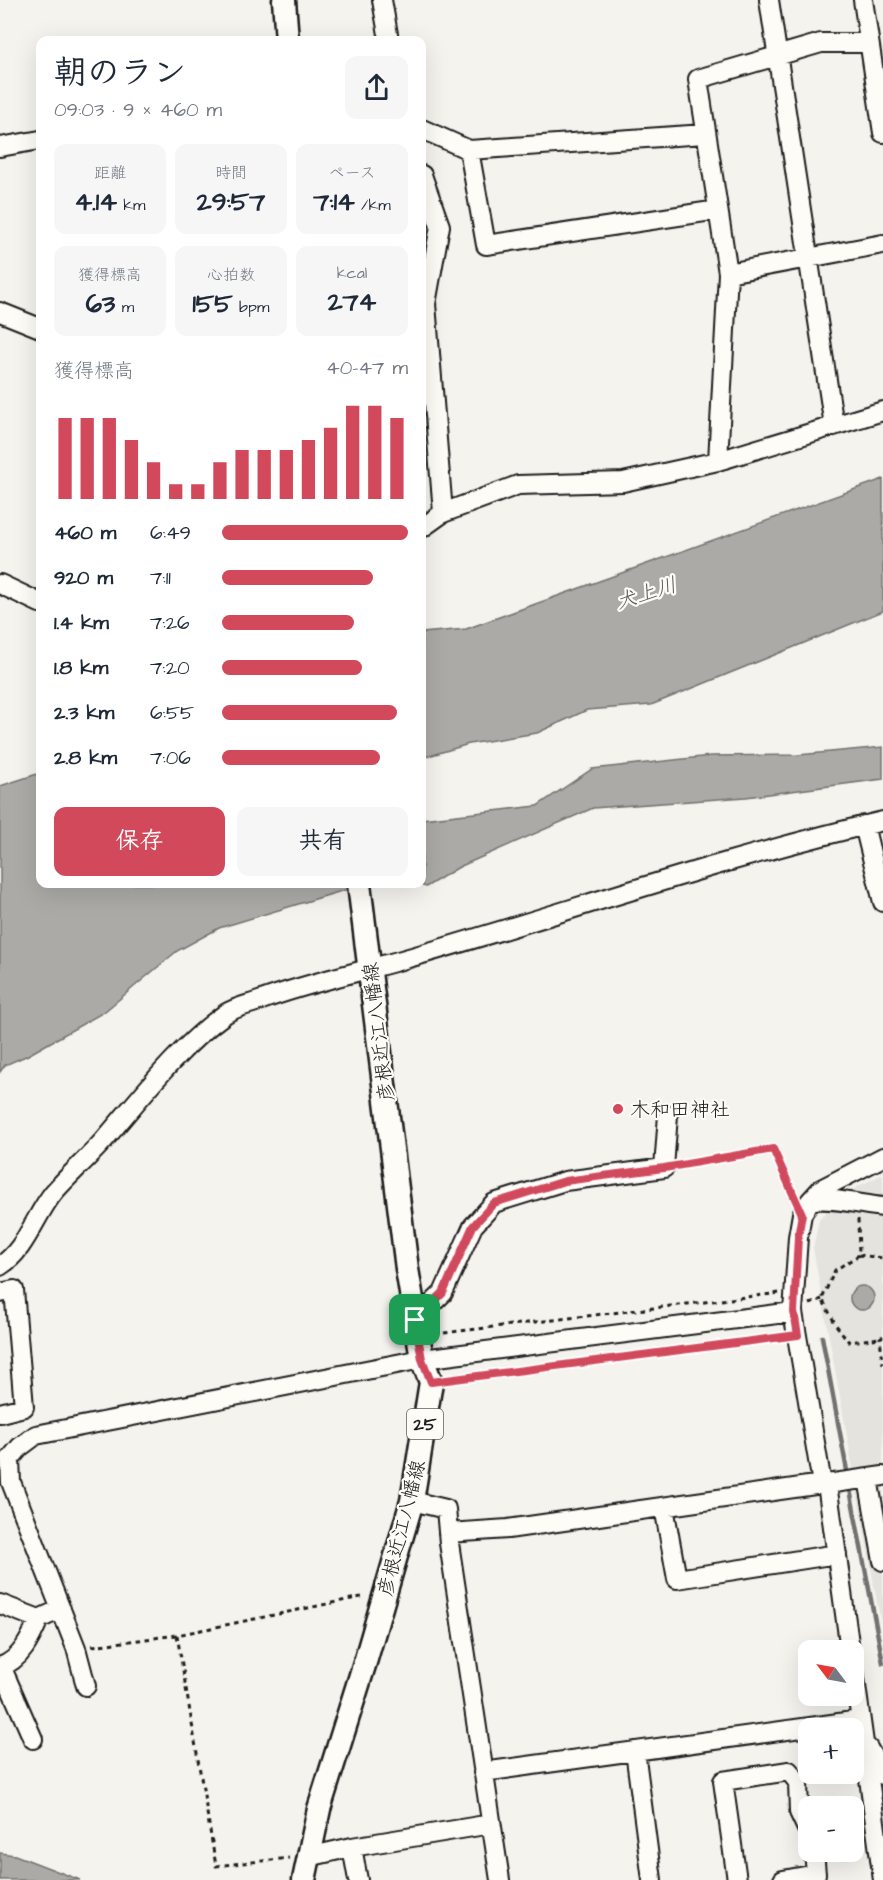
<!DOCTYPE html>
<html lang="ja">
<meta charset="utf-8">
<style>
body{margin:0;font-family:"Architects Daughter","Klee One",sans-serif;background:#f6f6f7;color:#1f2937;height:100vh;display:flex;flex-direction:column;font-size:22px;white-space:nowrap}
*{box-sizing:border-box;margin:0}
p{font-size:20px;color:#747a83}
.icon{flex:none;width:33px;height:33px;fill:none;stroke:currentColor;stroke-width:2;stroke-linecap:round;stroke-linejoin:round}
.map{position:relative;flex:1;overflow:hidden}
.sheet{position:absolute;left:36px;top:36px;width:390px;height:852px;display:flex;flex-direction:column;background:#fff;border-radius:12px;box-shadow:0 6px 24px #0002}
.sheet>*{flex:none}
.needle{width:39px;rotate:302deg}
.controls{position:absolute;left:798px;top:1640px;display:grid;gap:12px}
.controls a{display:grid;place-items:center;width:66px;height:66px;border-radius:12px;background:#fff;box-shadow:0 6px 24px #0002;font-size:30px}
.pin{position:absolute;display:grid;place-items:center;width:51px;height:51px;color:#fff;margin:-26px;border-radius:12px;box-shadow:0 3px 9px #0006}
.round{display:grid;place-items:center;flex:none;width:63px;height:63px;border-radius:12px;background:#f6f6f7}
.head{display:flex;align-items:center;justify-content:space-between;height:102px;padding:0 18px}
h1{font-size:33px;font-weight:700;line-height:45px}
.stats{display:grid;grid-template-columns:repeat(3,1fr);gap:9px;height:102px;padding:6px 18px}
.stats div{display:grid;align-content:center;border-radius:12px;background:#f6f6f7;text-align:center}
.stats b{font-size:26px;font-weight:700}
.stats small{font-size:16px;font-weight:400}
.stats p{font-size:16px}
.chart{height:168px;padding:12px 18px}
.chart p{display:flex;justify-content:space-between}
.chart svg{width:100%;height:108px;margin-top:6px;stroke:#d1495b;stroke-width:6}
.primary-button{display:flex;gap:12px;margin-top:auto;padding:12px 18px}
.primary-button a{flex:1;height:69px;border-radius:12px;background:#d1495b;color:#fff;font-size:24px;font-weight:700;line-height:69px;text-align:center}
.primary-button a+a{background:#f6f6f7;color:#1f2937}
ul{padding:0 18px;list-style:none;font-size:20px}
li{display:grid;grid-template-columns:96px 72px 1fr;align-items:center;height:45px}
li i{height:15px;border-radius:8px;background:#d1495b}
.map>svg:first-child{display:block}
.built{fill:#e4e3de}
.water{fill:#abaaa6;stroke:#72716f;stroke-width:1.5}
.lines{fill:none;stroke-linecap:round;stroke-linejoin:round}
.stream{stroke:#72716f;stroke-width:4.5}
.minor-casing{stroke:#1c1c1c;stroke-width:22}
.major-casing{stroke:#1c1c1c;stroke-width:27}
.path{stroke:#1c1c1c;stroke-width:3;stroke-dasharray:4.5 4.5;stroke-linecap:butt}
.minor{stroke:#fdfcf7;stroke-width:18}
.major{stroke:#fdfcf7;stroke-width:22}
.route-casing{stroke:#fff;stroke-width:12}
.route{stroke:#d1495b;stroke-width:8}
.poi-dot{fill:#d1495b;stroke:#fdfcf7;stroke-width:2}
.labels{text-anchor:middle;stroke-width:4.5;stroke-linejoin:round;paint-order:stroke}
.shield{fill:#fdfcf7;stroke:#605f5e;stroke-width:1.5}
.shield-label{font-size:18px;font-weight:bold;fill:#1c1c1c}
.street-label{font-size:20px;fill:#1c1c1c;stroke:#fdfcf7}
.poi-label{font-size:20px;fill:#1c1c1c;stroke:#fdfcf7;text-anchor:start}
.water-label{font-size:21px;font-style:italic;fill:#5c5c5a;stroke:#fdfcf7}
</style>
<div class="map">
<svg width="883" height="1880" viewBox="0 0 883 1880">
<rect width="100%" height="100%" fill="#f4f3ee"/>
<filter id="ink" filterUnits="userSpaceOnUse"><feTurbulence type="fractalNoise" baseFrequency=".0167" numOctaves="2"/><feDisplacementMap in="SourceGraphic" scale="12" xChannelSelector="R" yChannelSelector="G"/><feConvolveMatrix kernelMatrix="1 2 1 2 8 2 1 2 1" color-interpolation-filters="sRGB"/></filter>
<g filter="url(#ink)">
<path class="built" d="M883,1174V1635L813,1248L819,1220L839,1196Z"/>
<path class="water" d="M883,479V611L651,705L587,710L537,733L469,744L422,758V633L466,629Z
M883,747V779L746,797L593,808L459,867L426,887L417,884H422V819L537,806L592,769L711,756L798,755Z
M40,773V884H365L219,928L177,951L104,1012L28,1055L5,1065L0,1072V786Z
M850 1298a12 12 0 1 1 24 0a12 12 0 1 1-24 0Z
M0,1853L15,1855L80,1880H0Z"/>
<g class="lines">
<path class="stream" d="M822,1337L848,1476
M849,1484L883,1663"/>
<defs>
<path id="minor" d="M382,0L389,40
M769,0L834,426
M863,0L883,133
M422,129L469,150L705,134
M0,147L40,140
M469,150L486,245L718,210
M422,175L440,226L426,304L443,513
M728,273L883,244
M0,312L40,328
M718,461L728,273L698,79L821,43H869
M422,528L443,513L518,485L623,482L718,461L883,411
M0,584L40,603
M864,825L883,902
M810,1201L821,1189L883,1157
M0,1266C26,1250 35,1215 54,1192C70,1174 88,1158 104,1140C142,1096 178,1048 225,1014C235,1007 248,1005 259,1001C304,984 351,974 398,961C560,915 719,859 883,821
M0,1293L14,1290L24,1407L0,1413
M415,1320L443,1293L473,1226L494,1203L565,1181L664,1168L668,1115
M868,1479L883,1561
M827,1484L883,1476
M412,1501L446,1509L449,1543L500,1880
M664,1507L677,1579L837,1554
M448,1533L508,1529L822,1484
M0,1604L39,1619L61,1609
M850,1650L827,1484H822L793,1312L798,1237L802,1214L810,1201C828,1196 862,1205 883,1207
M1,1666L33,1739
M0,1667C21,1660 31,1638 39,1619
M854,1671L883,1880
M86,1686L76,1648L11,1482L10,1459L20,1447L36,1435L422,1359L793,1312
M868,1748L883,1775
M635,1751L652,1880
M483,1772L860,1720
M352,1847L491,1824
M308,1857L352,1847L358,1880
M737,1880L723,1781L789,1771L798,1782L799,1812L808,1831
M783,1880L816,1874L814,1851"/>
<path id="major" d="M284,0L287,40
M304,1880L319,1809L366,1659L412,1501L431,1382L422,1359L407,1269L359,884"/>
</defs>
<use href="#minor" class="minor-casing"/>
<use href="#major" class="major-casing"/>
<path class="path" d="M680,1165L773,1149L794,1197
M858,1219L859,1255L883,1258
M859,1255L835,1270L822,1299L836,1325L849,1342L880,1338
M810,1304L822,1299
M435,1334L780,1293
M883,1336L880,1338L883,1364
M448,1380L781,1338
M177,1635L216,1866L289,1858
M92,1646L177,1635L366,1596"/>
<use href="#minor" class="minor"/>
<use href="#major" class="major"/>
</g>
</g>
<g class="lines" filter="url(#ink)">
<defs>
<path id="route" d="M773,1149L802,1214L798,1237L794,1312L798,1335L431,1382L422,1359L415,1320L443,1293L473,1226L494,1203L565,1181L664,1168Z"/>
</defs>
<use href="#route" class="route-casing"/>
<use href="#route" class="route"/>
</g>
<circle class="poi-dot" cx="618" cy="1109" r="6"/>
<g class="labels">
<rect class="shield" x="407" y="1409" width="36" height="30" rx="4.5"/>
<g class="shield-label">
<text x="425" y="1430">25</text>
</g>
<g class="street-label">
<text transform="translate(378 1032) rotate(-97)" y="7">彦根近江八幡線</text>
<text transform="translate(401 1528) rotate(-76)" y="7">彦根近江八幡線</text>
</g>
<g class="poi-label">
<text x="630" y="1116">木和田神社</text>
</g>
<g class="water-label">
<text transform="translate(646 593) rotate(-17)" y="7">犬上川</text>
</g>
</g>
</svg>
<div class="controls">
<a><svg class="needle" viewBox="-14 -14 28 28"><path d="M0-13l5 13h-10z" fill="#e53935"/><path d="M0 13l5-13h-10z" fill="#747a83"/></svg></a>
<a>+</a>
<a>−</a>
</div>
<div class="pin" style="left:415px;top:1320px;background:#1e9e55"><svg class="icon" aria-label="arrive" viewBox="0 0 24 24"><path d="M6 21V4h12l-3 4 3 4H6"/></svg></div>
<section class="sheet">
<div class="head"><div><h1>朝のラン</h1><p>09:03 · 9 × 460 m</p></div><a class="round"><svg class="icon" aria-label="share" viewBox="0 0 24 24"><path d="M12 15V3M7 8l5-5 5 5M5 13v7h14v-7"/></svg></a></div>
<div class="stats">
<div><p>距離</p><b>4.14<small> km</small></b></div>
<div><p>時間</p><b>29:57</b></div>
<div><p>ペース</p><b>7:14<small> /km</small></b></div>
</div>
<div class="stats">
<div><p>獲得標高</p><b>63<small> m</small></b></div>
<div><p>心拍数</p><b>155<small> bpm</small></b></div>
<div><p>kcal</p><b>274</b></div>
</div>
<div class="chart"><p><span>獲得標高</span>40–47 m</p>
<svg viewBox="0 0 160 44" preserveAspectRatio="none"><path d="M5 44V11M15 44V11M25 44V11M35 44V20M45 44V29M55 44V38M65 44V38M75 44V29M85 44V24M95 44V24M105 44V24M115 44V20M125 44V15M135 44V6M145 44V6M155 44V11"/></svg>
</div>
<ul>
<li><b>460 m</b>6:49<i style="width:100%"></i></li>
<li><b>920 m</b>7:11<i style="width:81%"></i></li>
<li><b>1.4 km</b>7:26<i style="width:71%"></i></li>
<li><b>1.8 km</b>7:20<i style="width:75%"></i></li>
<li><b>2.3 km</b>6:55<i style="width:94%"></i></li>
<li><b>2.8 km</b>7:06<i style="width:85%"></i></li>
</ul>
<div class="primary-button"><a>保存</a><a>共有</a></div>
</section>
</div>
